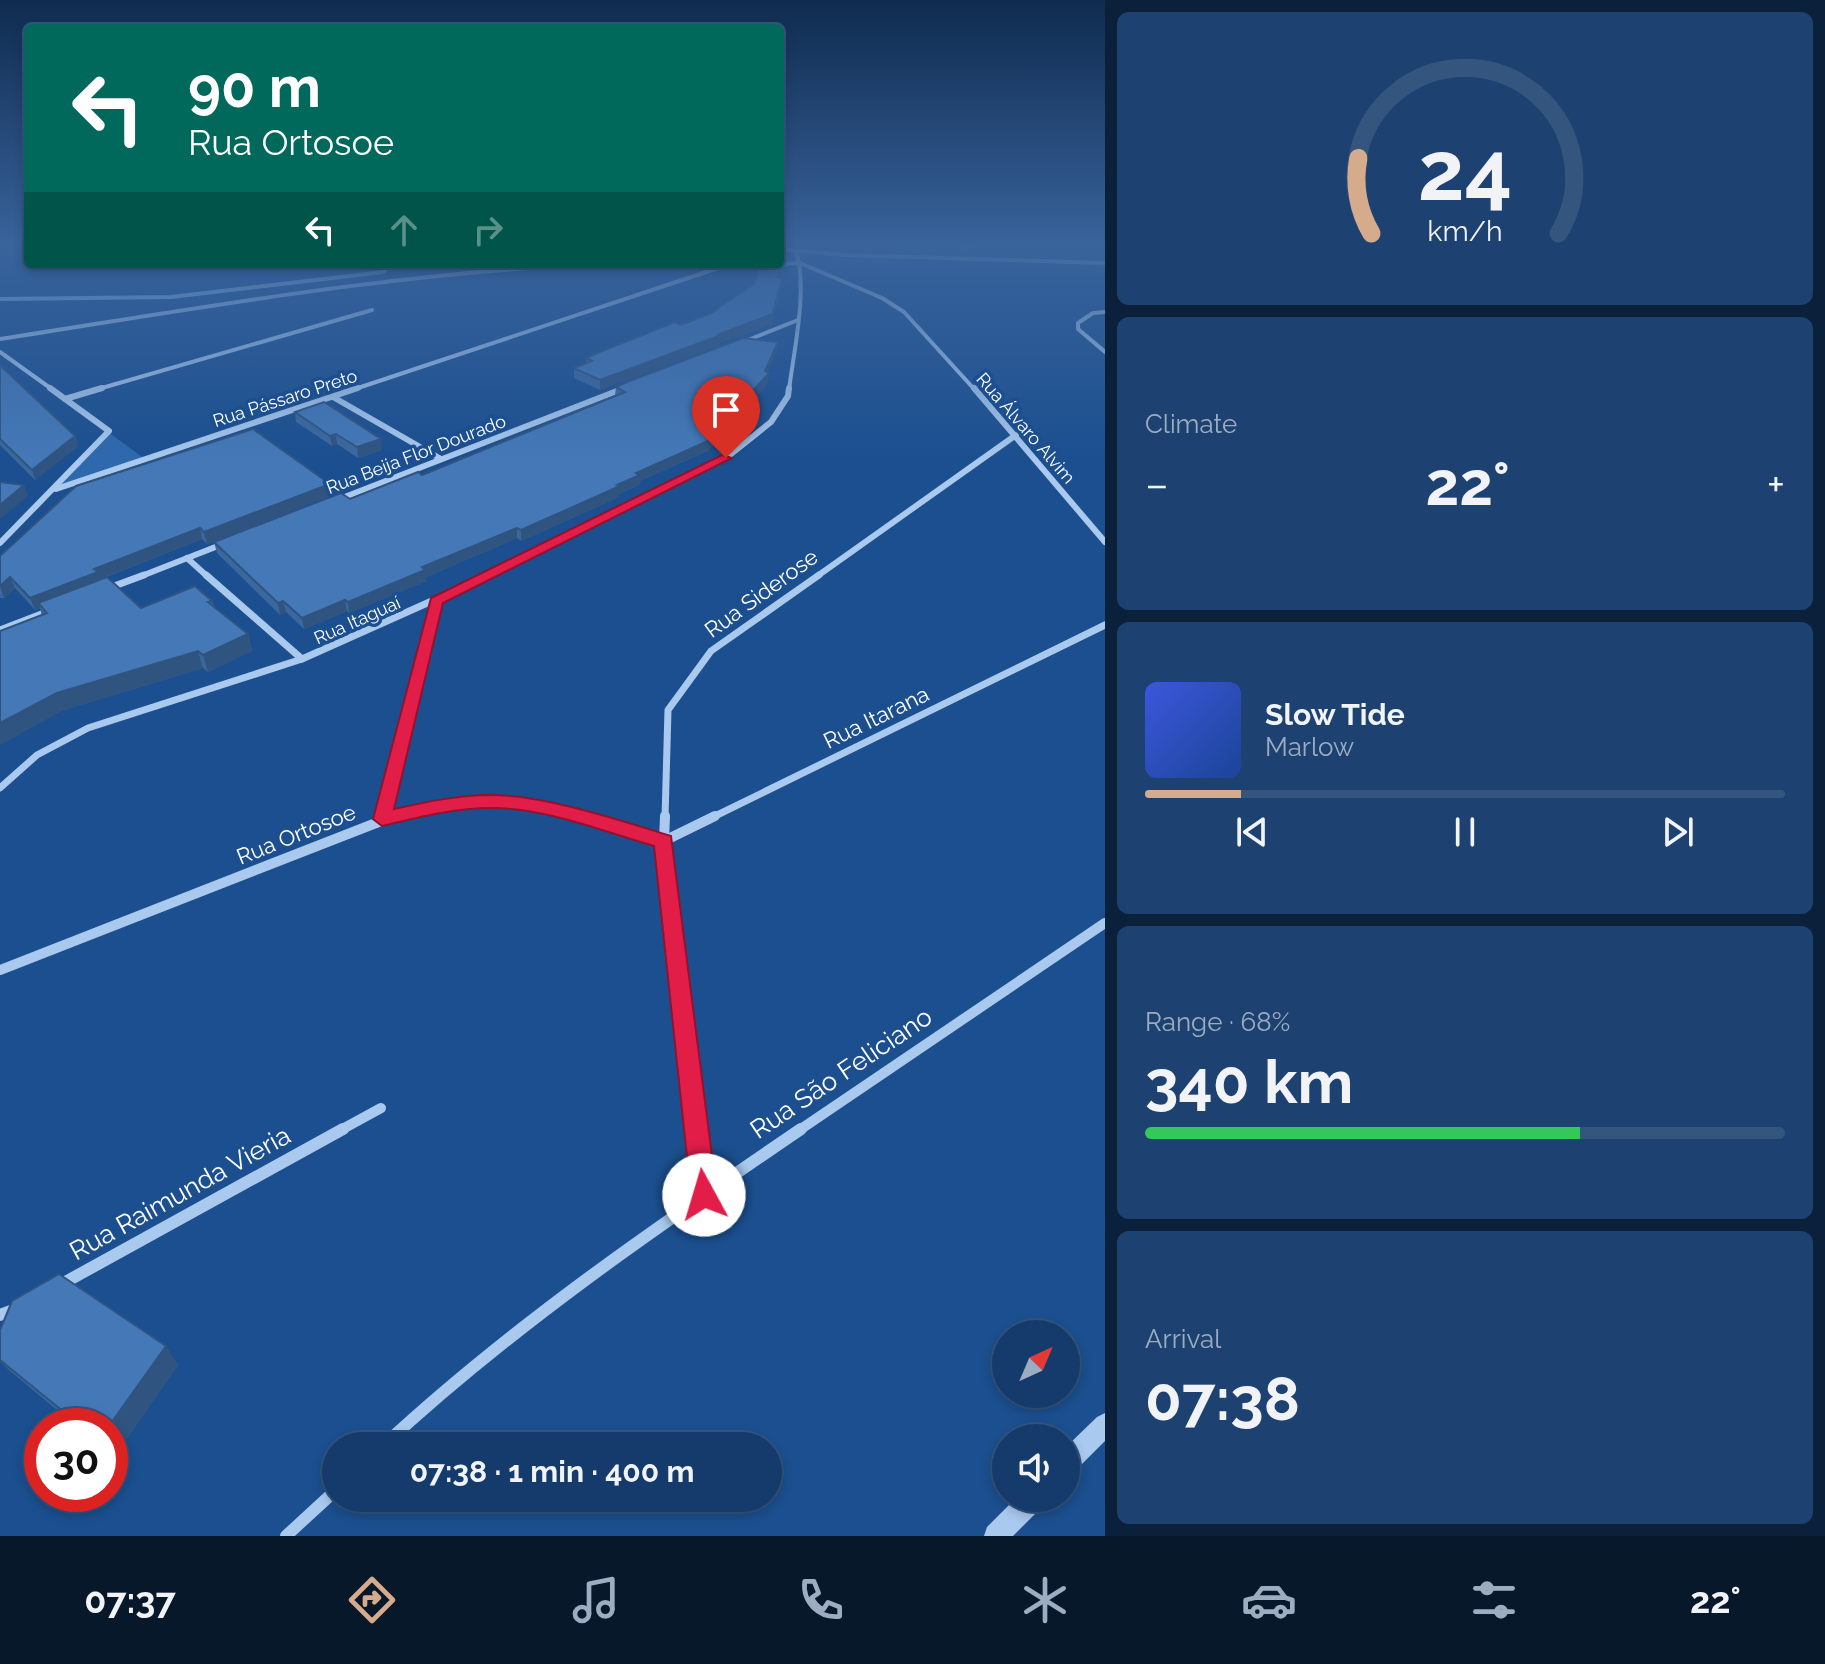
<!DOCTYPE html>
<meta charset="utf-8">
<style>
:root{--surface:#143b6b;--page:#1d4271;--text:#f1f3f6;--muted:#9dadc1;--line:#33557e;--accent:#d6ab8b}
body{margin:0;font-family:Raleway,sans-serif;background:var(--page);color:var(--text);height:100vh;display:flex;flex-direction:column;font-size:30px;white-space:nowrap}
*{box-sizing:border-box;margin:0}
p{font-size:26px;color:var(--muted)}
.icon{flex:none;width:44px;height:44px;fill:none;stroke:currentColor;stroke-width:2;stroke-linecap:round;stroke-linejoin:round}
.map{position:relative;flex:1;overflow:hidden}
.details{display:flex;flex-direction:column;gap:12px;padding:12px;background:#0b203b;width:720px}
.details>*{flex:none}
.hud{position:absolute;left:24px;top:24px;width:760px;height:244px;border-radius:8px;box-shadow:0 4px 12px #0003,0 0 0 2px var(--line);background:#00695c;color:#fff;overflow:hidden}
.needle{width:52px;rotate:44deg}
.tools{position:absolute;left:992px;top:1320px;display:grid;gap:16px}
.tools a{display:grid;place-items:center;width:88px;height:88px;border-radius:50%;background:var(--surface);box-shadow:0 4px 12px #0003,0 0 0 2px var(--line);font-size:40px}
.speed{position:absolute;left:24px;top:1408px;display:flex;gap:16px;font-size:40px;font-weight:700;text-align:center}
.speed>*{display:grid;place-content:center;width:104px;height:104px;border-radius:50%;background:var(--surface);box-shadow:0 4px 12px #0003,0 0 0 2px var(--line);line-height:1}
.speed .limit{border:12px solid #d22;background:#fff;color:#111}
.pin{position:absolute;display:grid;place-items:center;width:68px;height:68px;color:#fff;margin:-82px -34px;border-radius:50% 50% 50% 0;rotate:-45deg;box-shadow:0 0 8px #0007}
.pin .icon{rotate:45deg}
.me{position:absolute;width:88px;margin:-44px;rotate:354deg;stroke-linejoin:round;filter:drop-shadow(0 0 6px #0008)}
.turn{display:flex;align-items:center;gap:28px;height:168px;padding:0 32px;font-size:36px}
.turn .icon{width:104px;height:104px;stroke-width:2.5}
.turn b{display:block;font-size:56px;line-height:68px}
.lanes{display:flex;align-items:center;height:76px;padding:0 32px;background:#0003;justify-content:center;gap:40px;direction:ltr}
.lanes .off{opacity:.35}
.big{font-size:60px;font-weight:700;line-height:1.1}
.details .card{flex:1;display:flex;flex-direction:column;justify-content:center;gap:12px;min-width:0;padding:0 28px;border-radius:12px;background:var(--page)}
.details .dial{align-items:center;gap:0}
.dial svg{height:208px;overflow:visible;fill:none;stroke:var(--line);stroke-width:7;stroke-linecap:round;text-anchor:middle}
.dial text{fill:var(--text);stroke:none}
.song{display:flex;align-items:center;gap:24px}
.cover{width:96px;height:96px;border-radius:12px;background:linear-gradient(135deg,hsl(230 70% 55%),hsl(220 70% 35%))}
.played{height:8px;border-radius:4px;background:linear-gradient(90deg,var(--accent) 15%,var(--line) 15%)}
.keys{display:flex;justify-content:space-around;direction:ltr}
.heat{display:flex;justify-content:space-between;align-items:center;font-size:44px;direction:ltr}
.charge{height:12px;border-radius:6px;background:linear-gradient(90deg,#34c759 68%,var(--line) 0)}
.trip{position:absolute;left:322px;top:1432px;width:460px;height:80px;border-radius:40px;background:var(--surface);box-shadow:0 4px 12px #0003,0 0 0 2px var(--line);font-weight:700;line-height:80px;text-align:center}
.dock{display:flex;height:128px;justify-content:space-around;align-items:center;background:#08182b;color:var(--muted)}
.dock .icon{width:56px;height:56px}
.dock .on{color:var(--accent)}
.dock b{font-size:36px;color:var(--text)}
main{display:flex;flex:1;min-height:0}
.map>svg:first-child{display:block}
.green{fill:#2e69ad}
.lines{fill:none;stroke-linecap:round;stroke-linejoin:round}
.stream{stroke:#9cc4f0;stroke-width:4}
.minor-far4{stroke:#a9c9ee;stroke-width:4}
.minor-far3{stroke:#a9c9ee;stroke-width:6}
.minor-far2{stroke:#a9c9ee;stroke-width:7}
.minor-far1{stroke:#a9c9ee;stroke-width:10}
.minor{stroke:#a9c9ee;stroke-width:12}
.tertiary{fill:#a9c9ee;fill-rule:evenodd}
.wall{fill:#3a679d}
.shaded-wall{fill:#305480}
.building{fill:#4478b7;stroke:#305480;stroke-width:2}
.route{fill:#e11d48;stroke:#92132f;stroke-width:2}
.labels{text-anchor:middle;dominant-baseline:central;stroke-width:7;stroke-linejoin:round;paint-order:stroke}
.far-street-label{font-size:18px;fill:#fff;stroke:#1b4f8f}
.street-label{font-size:22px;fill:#fff;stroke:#1b4f8f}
.near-street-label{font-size:26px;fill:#fff;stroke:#1b4f8f}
</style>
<main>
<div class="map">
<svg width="1105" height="1536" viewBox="0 0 1105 1536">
<rect width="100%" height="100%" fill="#1b4f8f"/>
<polygon class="green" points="108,432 145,459 58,487"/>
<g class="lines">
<g class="stream">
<polyline points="962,247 971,246"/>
<polyline points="0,299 171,297 383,272 392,264"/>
</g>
<g class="minor-far4">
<polyline points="780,249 846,255 1105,263"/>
<polyline points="616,264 713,267"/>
<polyline points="1105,312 1093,313 1078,323 1078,329 1105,352"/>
<path d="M0,339c200,-31 398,-67 601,-75"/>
<polyline points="743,342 798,320"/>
<polyline points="0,352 53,390"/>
<polyline points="95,390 372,310"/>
<polyline points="352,390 718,268 800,263 882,298 904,312 975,390"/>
<polyline points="619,390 622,389"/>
<path d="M789,390c5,-41 19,-100 7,-140"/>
</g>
<g class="minor-far3">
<polyline points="974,388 1105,542"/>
<polyline points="333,397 441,459"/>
<polyline points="65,399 102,388"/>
<polyline points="56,489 358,388"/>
<polyline points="337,500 622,389"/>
<polyline points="0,543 109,431 50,388"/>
<polyline points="187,558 208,577"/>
<polyline points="139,577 223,544"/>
<polyline points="486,577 726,458 771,422 788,396 789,388"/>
<polyline points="816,577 1016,435"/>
</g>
<g class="minor-far2">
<polyline points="206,575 302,659"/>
<polyline points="109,588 144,575"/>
<polyline points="0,630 52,610"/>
<polyline points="0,788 37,755 88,728 302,659 490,575"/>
<polyline points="382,818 436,601"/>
<path d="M386,818c70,-17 133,-20 202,0"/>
<polyline points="665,818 668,710 711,651 819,575"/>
<polyline points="711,818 1105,625"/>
</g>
<g class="minor-far1">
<polyline points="582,816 664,841 715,816"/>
<polyline points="665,816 664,841 697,1131"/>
<polyline points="382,819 383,816"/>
<polyline points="0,970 394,816"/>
<polyline points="339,1131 381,1108"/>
<polyline points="798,1131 1105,923"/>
</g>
<g class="minor">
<polyline points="697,1129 704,1195"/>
<polyline points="60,1285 343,1129"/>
<polyline points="0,1315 16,1309"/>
<path d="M383,1446c128,-119 274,-219 418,-317"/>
<polyline points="286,1536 336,1490"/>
</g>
<g class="tertiary">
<polygon points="1105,1413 1105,1441 1074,1472 1066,1476 1066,1447 1097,1417"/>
<polygon points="1016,1498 1045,1498 1042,1507 1013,1536 984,1536 987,1527"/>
</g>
</g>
<g class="wall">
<polygon points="779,278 781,287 772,324 720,343 720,345 600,390 574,378 574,368 586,363 586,358 711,313"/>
<polygon points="777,351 767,372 768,383 729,427 728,432 707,451 640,481 639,485 619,494 619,497 521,541 517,538 426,577 426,581 349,613 347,611 304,629 286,612 280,615 217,553 214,542 350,499 422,475 615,395 616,387"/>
<polygon points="0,365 75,436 78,446 35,480 0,445"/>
<polygon points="295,412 382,450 358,458 337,444 332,446 296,422"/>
<polygon points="330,484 331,495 207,544 202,539 101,579 141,608 212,601 214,607 248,634 252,651 208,672 203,668 64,710 40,608 35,610 15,588 4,598 0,598 0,556"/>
<polygon points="0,1330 178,1365 114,1457 110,1454 110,1426 76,1426 9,1370 0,1361"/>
</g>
<g class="shaded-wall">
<polygon points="782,278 772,324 720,343 720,345 600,390 600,380"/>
<polygon points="778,342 777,351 764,378 769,373 768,383 729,427 728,432 707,451 640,481 639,485 619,494 619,497 521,541 521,530 617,485 636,473 726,421"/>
<polygon points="336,434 337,444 332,446 330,436"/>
<polygon points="75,436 78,446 35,480 32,470"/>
<polygon points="381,439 382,450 358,458 357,447"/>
<polygon points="330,484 331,495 207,544 204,532"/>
<polygon points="24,485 28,496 0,519 0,505"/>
<polygon points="200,528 202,539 38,603 40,608 35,610 30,598 94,569"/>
<polygon points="517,528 517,538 426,577 426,581 349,613 348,602 422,567"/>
<polygon points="10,577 15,588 4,598 0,586"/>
<polygon points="345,600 347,611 304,629 302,618"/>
<polygon points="283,601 286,612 280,615 278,603"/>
<polygon points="248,634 252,651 208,672 203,655"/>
<polygon points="198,651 203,668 64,710 0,745 0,723 57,693"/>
<polygon points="166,1346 178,1365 114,1457 110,1453 110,1426"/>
</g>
<g class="building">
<polygon points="759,265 781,267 777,277 782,278 773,314 717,335 721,335 600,380 574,368 592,361 586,358 602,351 675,322 681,325 711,313 755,283"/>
<polygon points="743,338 778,342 765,371 769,373 726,421 729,422 708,441 636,473 640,475 617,485 620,486 521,530 517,528 422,567 425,570 348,602 345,600 302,618 283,601 278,603 214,542 341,493 350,499 418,472 422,475 625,392 616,387 627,382"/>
<polygon points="0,365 75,436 32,470 0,439"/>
<polygon points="324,402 381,439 357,447 336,434 330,436 295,412"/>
<polygon points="253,429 330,484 204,532 200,528 94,569 98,572 30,598 10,577 0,586 0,556 76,486"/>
<polygon points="0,482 24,485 0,505"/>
<polygon points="107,577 141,608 195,586 212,601 208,602 248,634 203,655 198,651 57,693 0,723 0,631 47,613 38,603"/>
<polygon points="59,1274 166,1346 109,1426 81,1426 0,1360 0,1330 12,1301"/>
</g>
<linearGradient id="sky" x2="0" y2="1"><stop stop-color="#0f2b4f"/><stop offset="0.53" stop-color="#39639b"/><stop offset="1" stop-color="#39639b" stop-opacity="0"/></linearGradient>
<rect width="1105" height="461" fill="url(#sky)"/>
<path class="route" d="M722,455l10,3 -289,145 -49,206c32,-7 64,-14 97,-14 53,0 128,25 180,41l46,359 -4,9 -9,4 -10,-4 -3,-9 -37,-349c-52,-15 -108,-38 -162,-38 -38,0 -73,9 -110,18l-9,-7 58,-221z"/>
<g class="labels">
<g class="far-street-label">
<text transform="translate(285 398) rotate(-18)">Rua Pássaro Preto</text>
<text transform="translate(1026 428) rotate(49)">Rua Álvaro Alvim</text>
<text transform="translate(416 454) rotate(-21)">Rua Beija Flor Dourado</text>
<text transform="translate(357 620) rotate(-24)">Rua Itaguaí</text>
</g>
<g class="street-label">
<text transform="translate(761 593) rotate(-36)">Rua Siderose</text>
<text transform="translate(876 717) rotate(-26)">Rua Itarana</text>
<text transform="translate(296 834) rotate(-22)">Rua Ortosoe</text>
</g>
<g class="near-street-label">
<text transform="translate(841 1073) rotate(-34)">Rua São Feliciano</text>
<text transform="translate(180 1193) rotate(-29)">Rua Raimunda Vieria</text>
</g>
</g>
</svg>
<div class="tools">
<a><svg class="needle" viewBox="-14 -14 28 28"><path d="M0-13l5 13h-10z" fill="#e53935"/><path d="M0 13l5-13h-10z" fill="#9dadc1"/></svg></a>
<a><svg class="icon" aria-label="sound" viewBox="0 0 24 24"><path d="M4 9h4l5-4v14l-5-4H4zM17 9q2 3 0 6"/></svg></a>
</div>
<div class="speed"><div class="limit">30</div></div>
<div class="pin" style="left:726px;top:458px;background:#d93025"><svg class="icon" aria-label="arrive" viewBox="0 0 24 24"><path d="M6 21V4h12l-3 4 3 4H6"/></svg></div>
<svg class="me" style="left:704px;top:1195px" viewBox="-20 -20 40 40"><circle r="19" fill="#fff"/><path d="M0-13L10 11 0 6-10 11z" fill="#e11d48"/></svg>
<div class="trip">07:38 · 1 min · 400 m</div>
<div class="hud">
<div class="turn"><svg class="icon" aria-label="left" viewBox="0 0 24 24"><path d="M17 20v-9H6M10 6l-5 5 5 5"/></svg><div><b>90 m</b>Rua Ortosoe</div></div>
<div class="lanes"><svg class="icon" aria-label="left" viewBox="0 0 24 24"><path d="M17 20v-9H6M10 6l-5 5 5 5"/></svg><svg class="icon off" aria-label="ahead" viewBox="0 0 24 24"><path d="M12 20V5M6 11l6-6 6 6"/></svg><svg class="icon off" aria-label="right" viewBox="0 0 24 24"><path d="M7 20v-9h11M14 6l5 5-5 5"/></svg></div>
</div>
</div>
<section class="details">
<div class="card dial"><svg viewBox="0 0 100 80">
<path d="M14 69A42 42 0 1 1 86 69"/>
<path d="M14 69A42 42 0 0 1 9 40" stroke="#d6ab8b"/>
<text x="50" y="56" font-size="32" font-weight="700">24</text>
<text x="50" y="72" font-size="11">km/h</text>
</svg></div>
<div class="card"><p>Climate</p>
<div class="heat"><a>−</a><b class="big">22°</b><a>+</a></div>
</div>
<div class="card">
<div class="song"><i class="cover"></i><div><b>Slow Tide</b><p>Marlow</p></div></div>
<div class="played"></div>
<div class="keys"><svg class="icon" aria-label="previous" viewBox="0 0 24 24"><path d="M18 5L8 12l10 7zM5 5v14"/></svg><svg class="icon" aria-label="pause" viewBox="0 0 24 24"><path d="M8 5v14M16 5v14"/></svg><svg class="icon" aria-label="next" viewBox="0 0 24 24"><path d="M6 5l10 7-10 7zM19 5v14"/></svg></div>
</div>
<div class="card"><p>Range · 68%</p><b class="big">340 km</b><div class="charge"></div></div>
<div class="card"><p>Arrival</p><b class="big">07:38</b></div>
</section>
</main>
<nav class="dock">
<b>07:37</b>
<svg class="icon on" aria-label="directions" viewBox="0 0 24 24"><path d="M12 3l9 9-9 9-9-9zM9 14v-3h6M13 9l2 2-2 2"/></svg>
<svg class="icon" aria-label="music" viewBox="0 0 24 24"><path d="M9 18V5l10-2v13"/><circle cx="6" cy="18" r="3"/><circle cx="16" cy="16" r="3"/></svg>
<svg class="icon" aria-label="phone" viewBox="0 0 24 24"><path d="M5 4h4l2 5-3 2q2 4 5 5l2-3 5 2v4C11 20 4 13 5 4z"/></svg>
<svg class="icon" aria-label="climate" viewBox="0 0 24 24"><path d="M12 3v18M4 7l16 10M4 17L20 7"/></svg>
<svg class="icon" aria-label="car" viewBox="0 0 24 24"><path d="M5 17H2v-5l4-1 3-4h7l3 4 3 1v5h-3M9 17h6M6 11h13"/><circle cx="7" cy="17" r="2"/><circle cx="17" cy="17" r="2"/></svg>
<svg class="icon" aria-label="filters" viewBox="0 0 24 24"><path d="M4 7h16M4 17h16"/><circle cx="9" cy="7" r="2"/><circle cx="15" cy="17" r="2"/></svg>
<b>22°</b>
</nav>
